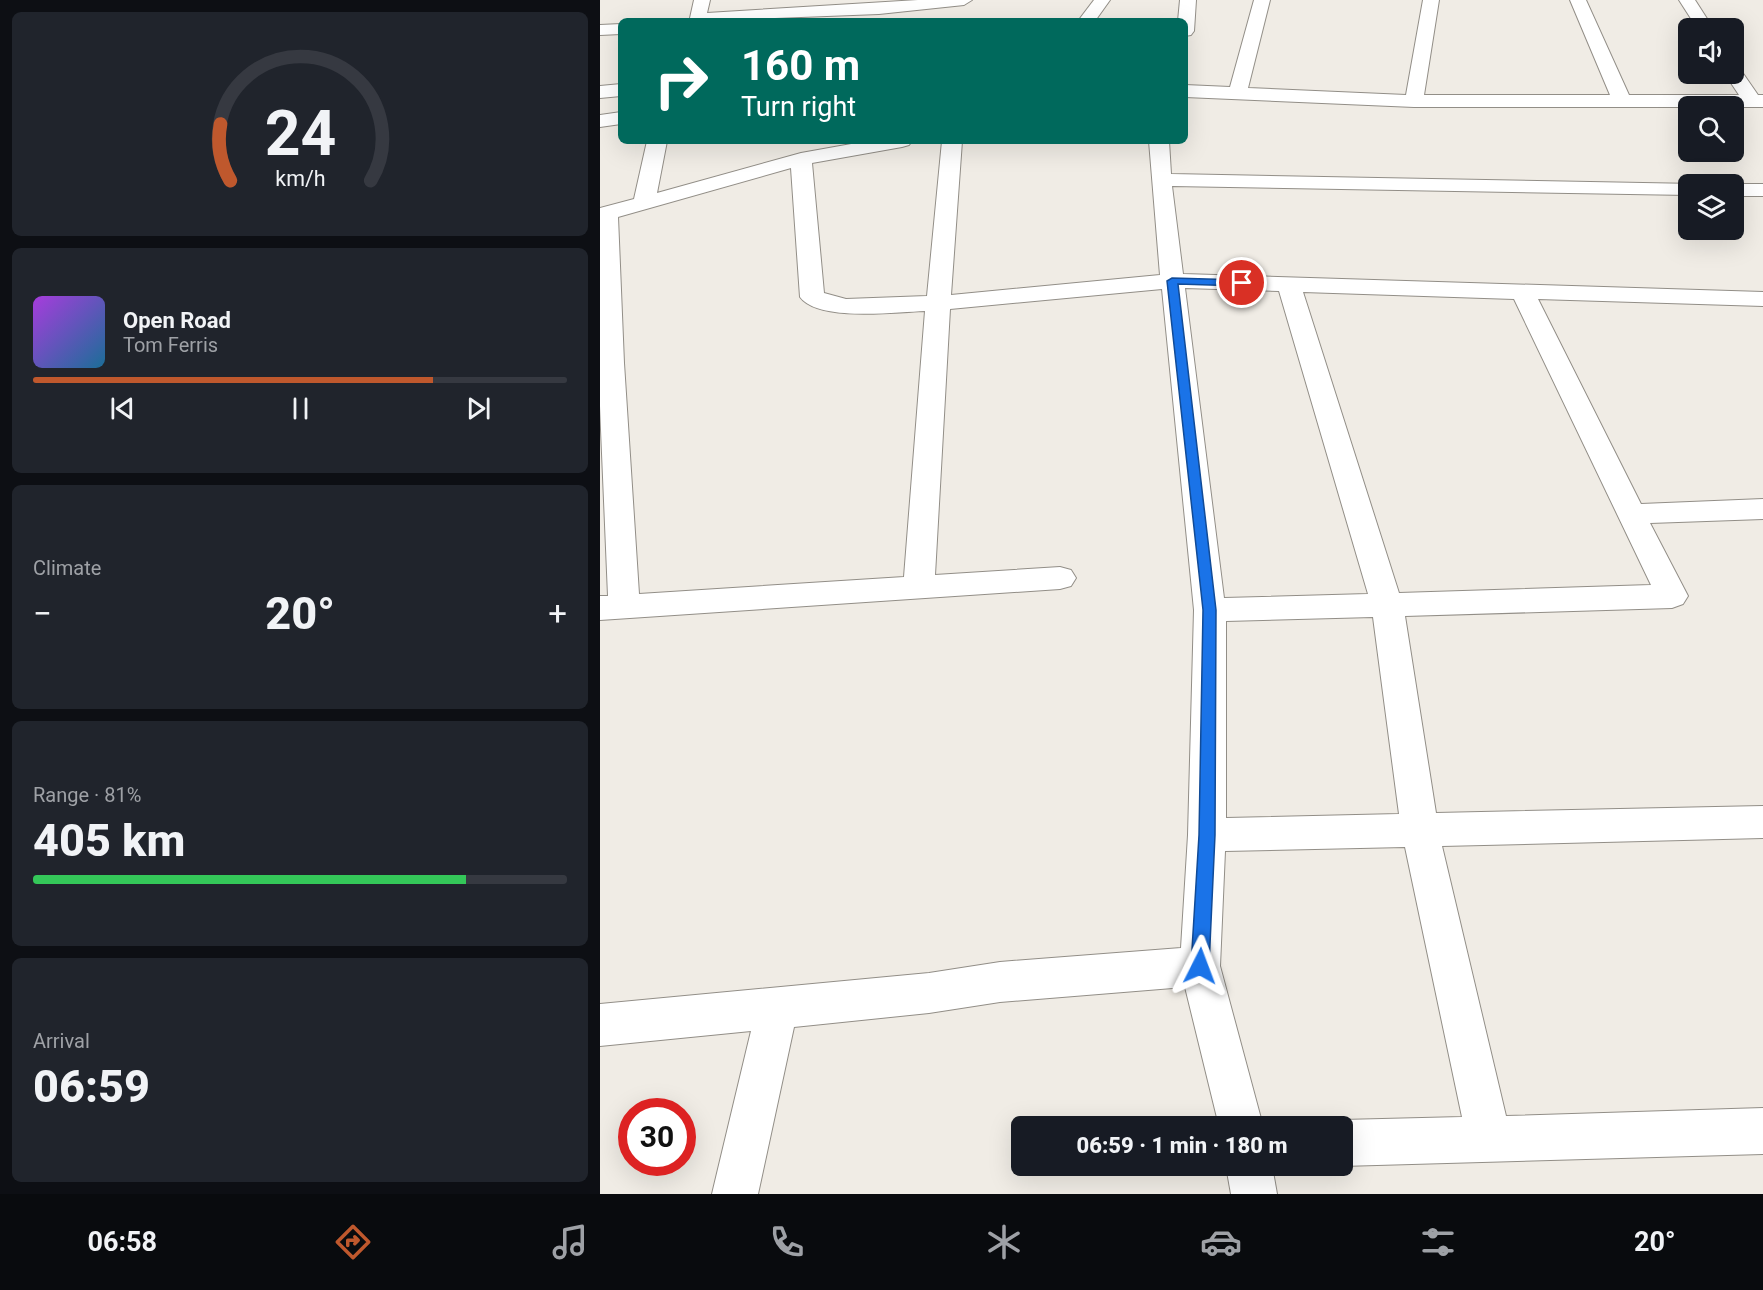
<!DOCTYPE html>
<meta charset="utf-8">
<style>
:root{--surface:#171b24;--page:#20242c;--text:#f1f3f6;--muted:#9ea1a6;--line:#363941;--accent:#bf582d}
body{margin:0;font-family:Roboto,sans-serif;background:var(--page);color:var(--text);height:100vh;display:flex;flex-direction:column;font-size:22px;white-space:nowrap}
*{box-sizing:border-box;margin:0}
p{font-size:20px;color:var(--muted)}
.icon{flex:none;width:33px;height:33px;fill:none;stroke:currentColor;stroke-width:2;stroke-linecap:round;stroke-linejoin:round}
.map{position:relative;flex:1;overflow:hidden}
.side{display:flex;flex-direction:column;gap:12px;padding:12px;background:#0d0f14;width:600px}
.side>*{flex:none}
.top-card{position:absolute;left:18px;top:18px;width:570px;height:126px;border-radius:9px;box-shadow:0 6px 24px #0002;background:#00695c;color:#fff;overflow:hidden}
.tools{position:absolute;left:1078px;top:18px;display:grid;gap:12px}
.tools a{display:grid;place-items:center;width:66px;height:66px;border-radius:9px;background:var(--surface);box-shadow:0 6px 24px #0002;font-size:30px}
.speed{position:absolute;left:18px;top:1098px;display:flex;gap:12px;font-size:30px;font-weight:700;text-align:center}
.speed>*{display:grid;place-content:center;width:78px;height:78px;border-radius:50%;background:var(--surface);box-shadow:0 6px 24px #0002;line-height:1}
.speed .limit{border:9px solid #d22;background:#fff;color:#111}
.pin{position:absolute;display:grid;place-items:center;width:51px;height:51px;color:#fff;margin:-26px;border:3px solid #fff;border-radius:50%;box-shadow:0 2px 6px #0007}
.me{position:absolute;width:66px;margin:-33px;rotate:3deg;stroke-linejoin:round;filter:drop-shadow(0 0 4px #0008)}
.turn{display:flex;align-items:center;gap:21px;height:126px;padding:0 24px;font-size:27px}
.turn .icon{width:78px;height:78px;stroke-width:2.5}
.turn b{display:block;font-size:42px;line-height:51px}
.big{font-size:45px;font-weight:800;line-height:1.1}
.side .widget{flex:1;display:flex;flex-direction:column;justify-content:center;gap:9px;min-width:0;padding:0 21px;border-radius:9px;background:var(--page)}
.side .dial{align-items:center;gap:0}
.dial svg{height:156px;overflow:visible;fill:none;stroke:var(--line);stroke-width:7;stroke-linecap:round;text-anchor:middle}
.dial text{fill:var(--text);stroke:none}
.song{display:flex;align-items:center;gap:18px}
.cover{width:72px;height:72px;border-radius:9px;background:linear-gradient(135deg,hsl(280 70% 55%),hsl(200 70% 35%))}
.played{height:6px;border-radius:3px;background:linear-gradient(90deg,var(--accent) 75%,var(--line) 75%)}
.keys{display:flex;justify-content:space-around;direction:ltr}
.heat{display:flex;justify-content:space-between;align-items:center;font-size:33px;direction:ltr}
.charge{height:9px;border-radius:4px;background:linear-gradient(90deg,#34c759 81%,var(--line) 0)}
.trip{position:absolute;left:411px;top:1116px;width:342px;height:60px;border-radius:9px;background:var(--surface);box-shadow:0 6px 24px #0002;font-weight:800;line-height:60px;text-align:center}
.tabs{display:flex;height:96px;justify-content:space-around;align-items:center;background:#090b0e;color:var(--muted)}
.tabs .icon{width:42px;height:42px}
.tabs .on{color:var(--accent)}
.tabs b{font-size:27px;color:var(--text)}
main{display:flex;flex:1;min-height:0}
.map>svg:first-child{display:block}
.lines{fill:none;stroke-linecap:round;stroke-linejoin:round}
.street-casing{stroke:#928e87;stroke-width:2}
.street{fill:#fff;fill-rule:evenodd}
.route{fill:#1a73e8;stroke:#114b97;stroke-width:1.5}
</style>
<main>
<section class="side">
<div class="widget dial"><svg viewBox="0 0 100 80">
<path d="M14 69A42 42 0 1 1 86 69"/>
<path d="M14 69A42 42 0 0 1 9 40" stroke="#bf582d"/>
<text x="50" y="56" font-size="32" font-weight="700">24</text>
<text x="50" y="72" font-size="11">km/h</text>
</svg></div>
<div class="widget">
<div class="song"><i class="cover"></i><div><b>Open Road</b><p>Tom Ferris</p></div></div>
<div class="played"></div>
<div class="keys"><svg class="icon" aria-label="previous" viewBox="0 0 24 24"><path d="M18 5L8 12l10 7zM5 5v14"/></svg><svg class="icon" aria-label="pause" viewBox="0 0 24 24"><path d="M8 5v14M16 5v14"/></svg><svg class="icon" aria-label="next" viewBox="0 0 24 24"><path d="M6 5l10 7-10 7zM19 5v14"/></svg></div>
</div>
<div class="widget"><p>Climate</p>
<div class="heat"><a>−</a><b class="big">20°</b><a>+</a></div>
</div>
<div class="widget"><p>Range · 81%</p><b class="big">405 km</b><div class="charge"></div></div>
<div class="widget"><p>Arrival</p><b class="big">06:59</b></div>
</section>
<div class="map">
<svg width="1163" height="1194" viewBox="0 0 1163 1194">
<rect width="100%" height="100%" fill="#f0ece5"/>
<g class="lines">
<g class="street-casing">
<g id="street">
<polygon points="94,0 110,0 107,13 318,0 372,0 364,5 279,14 92,21 90,18"/>
<polygon points="494,0 510,0 495,21 478,21"/>
<polygon points="580,0 596,0 594,31 591,35 585,36 585,21 578,21"/>
<polygon points="654,0 670,0 648,88 806,95 823,0 839,0 824,95 1010,95 970,0 986,0 1029,95 1139,95 1125,74 1134,74 1134,68 1140,69 1158,95 1163,95 1163,107 814,107 585,97 585,85 630,87"/>
<polygon points="1079,0 1095,0 1113,28 1097,28"/>
<polygon points="21,24 21,34 0,35 0,25"/>
<polygon points="21,84 21,96 0,98 0,86"/>
<polygon points="21,112 21,124 0,127 0,115"/>
<path d="M47,141h20l-10,52 144,-40 67,-12h44l-3,4 -7,2 -90,16 12,130 22,6 81,-3 15,-155h20l-11,154 209,-20 -11,-134h20l2,33 525,10h-7v11l-517,-9 11,88 580,18v14l-225,-7 103,205 122,-5v20l-113,4 38,73 -5,8 -11,4 -267,8 31,197 327,-7v32l-321,8 64,270 257,-8v46l-421,12h-1l1,-40h-15l15,-6 120,-3 -57,-270 -180,4 -5,115 43,160h-44l-34,-139 -185,15 -71,11 -135,14 -36,167h-46l39,-163 -151,15v-42l329,-31 71,-11 181,-14 7,-113 6,-225 -32,-321 -212,20 -15,266 125,-8 11,3 5,8 -5,8 -11,3 -460,31v-24h8l-8,-190v-198l34,-9zM191,168l9,129c18,25 97,15 125,14l-21,266 -265,17 -15,-231 -6,-146zM585,288l94,3 89,303 -144,4zM703,292l211,7 137,286 -252,8zM773,617l26,197 -173,4v-197z"/>
<polygon points="1131,184 1163,184 1163,196 1134,196 1134,184"/>
<polygon points="626,1166 672,1166 677,1194 631,1194"/>
</g>
</g>
<use href="#street" class="street"/>
</g>
<polygon class="route" points="572,278 642,280 647,283 642,286 578,284 616,610 615,835 609,966 606,972 600,974 594,972 591,966 599,835 603,610 567,281"/>
</svg>
<div class="tools">
<a><svg class="icon" aria-label="sound" viewBox="0 0 24 24"><path d="M4 9h4l5-4v14l-5-4H4zM17 9q2 3 0 6"/></svg></a>
<a><svg class="icon" aria-label="search" viewBox="0 0 24 24"><circle cx="10" cy="10" r="6"/><path d="M15 15l6 6"/></svg></a>
<a><svg class="icon" aria-label="layers" viewBox="0 0 24 24"><path d="M12 4l9 5-9 5-9-5zM3 14l9 5 9-5"/></svg></a>
</div>
<div class="speed"><div class="limit">30</div></div>
<div class="pin" style="left:642px;top:283px;background:#d93025"><svg class="icon" aria-label="arrive" viewBox="0 0 24 24"><path d="M6 21V4h12l-3 4 3 4H6"/></svg></div>
<svg class="me" style="left:600px;top:966px" viewBox="-20 -20 40 40"><path d="M0-17L14 15 0 8-14 15z" fill="#1a73e8" stroke="#fff" stroke-width="4"/></svg>
<div class="trip">06:59 · 1 min · 180 m</div>
<div class="top-card">
<div class="turn"><svg class="icon" aria-label="right" viewBox="0 0 24 24"><path d="M7 20v-9h11M14 6l5 5-5 5"/></svg><div><b>160 m</b>Turn right</div></div>
</div>
</div>
</main>
<nav class="tabs">
<b>06:58</b>
<svg class="icon on" aria-label="directions" viewBox="0 0 24 24"><path d="M12 3l9 9-9 9-9-9zM9 14v-3h6M13 9l2 2-2 2"/></svg>
<svg class="icon" aria-label="music" viewBox="0 0 24 24"><path d="M9 18V5l10-2v13"/><circle cx="6" cy="18" r="3"/><circle cx="16" cy="16" r="3"/></svg>
<svg class="icon" aria-label="phone" viewBox="0 0 24 24"><path d="M5 4h4l2 5-3 2q2 4 5 5l2-3 5 2v4C11 20 4 13 5 4z"/></svg>
<svg class="icon" aria-label="climate" viewBox="0 0 24 24"><path d="M12 3v18M4 7l16 10M4 17L20 7"/></svg>
<svg class="icon" aria-label="car" viewBox="0 0 24 24"><path d="M5 17H2v-5l4-1 3-4h7l3 4 3 1v5h-3M9 17h6M6 11h13"/><circle cx="7" cy="17" r="2"/><circle cx="17" cy="17" r="2"/></svg>
<svg class="icon" aria-label="filters" viewBox="0 0 24 24"><path d="M4 7h16M4 17h16"/><circle cx="9" cy="7" r="2"/><circle cx="15" cy="17" r="2"/></svg>
<b>20°</b>
</nav>
